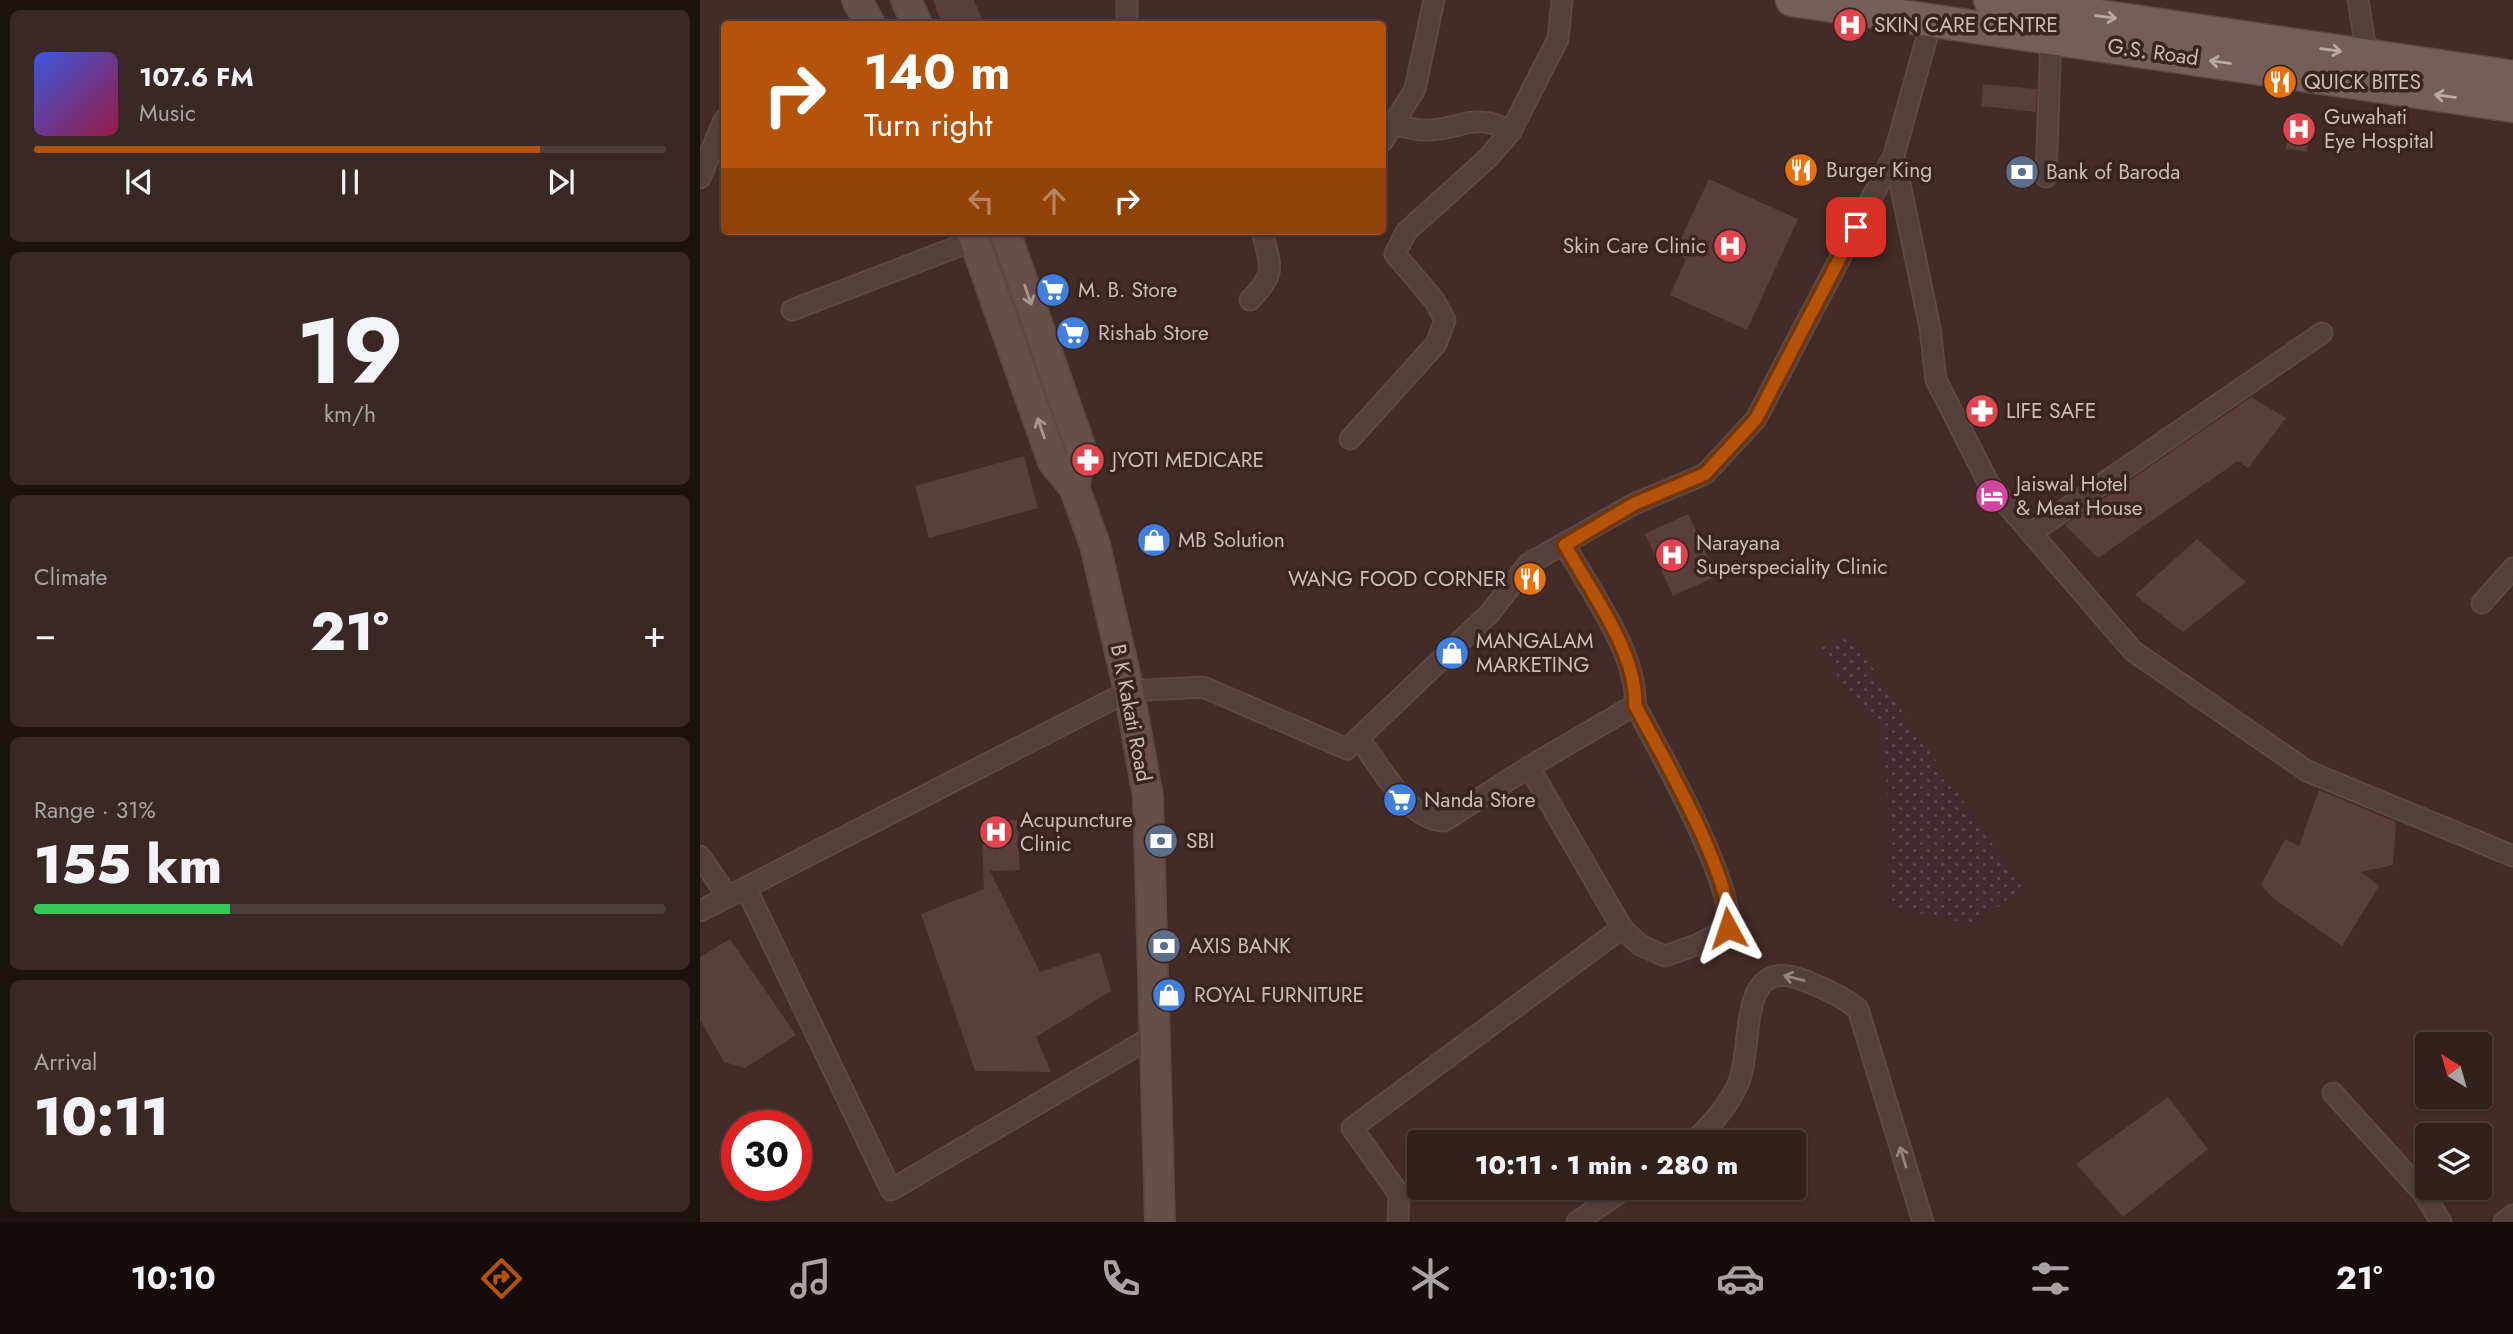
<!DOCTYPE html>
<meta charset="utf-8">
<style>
:root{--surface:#32201d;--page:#3a2826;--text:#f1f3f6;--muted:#a8a3a4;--line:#4d3e3b;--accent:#b45309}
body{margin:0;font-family:Jost,sans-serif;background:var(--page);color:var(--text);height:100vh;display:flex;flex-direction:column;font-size:26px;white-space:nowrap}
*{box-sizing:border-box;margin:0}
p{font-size:23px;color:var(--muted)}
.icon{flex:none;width:38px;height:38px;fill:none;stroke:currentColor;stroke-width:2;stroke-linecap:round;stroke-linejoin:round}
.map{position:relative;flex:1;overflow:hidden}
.drawer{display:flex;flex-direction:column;gap:10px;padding:10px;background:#1c1210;width:700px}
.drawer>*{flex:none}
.banner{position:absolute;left:21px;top:21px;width:665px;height:214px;border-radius:7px;box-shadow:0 2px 5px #0004,0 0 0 2px var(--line);background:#b45309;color:#fff;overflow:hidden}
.needle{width:46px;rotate:323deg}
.buttons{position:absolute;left:1715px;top:1032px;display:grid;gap:14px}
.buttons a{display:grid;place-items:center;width:77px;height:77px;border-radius:7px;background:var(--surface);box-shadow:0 2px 5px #0004,0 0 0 2px var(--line);font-size:35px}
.speed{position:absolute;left:21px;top:1110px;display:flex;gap:14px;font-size:35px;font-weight:700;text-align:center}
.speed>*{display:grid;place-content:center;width:91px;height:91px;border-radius:50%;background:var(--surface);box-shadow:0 2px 5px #0004,0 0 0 2px var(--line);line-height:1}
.speed .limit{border:10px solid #d22;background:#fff;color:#111}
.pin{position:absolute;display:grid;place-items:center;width:60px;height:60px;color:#fff;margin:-30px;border-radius:14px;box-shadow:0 4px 10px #0006}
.me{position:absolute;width:77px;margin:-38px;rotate:355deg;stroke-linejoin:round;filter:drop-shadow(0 0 5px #0008)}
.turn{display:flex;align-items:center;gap:24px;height:147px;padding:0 28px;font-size:32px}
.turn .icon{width:91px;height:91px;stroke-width:2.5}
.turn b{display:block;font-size:49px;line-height:60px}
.lanes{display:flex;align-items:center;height:66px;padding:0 28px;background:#0003;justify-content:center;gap:35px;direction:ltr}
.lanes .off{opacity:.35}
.big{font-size:52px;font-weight:800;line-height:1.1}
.drawer .tile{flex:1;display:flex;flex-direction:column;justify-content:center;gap:10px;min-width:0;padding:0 24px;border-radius:10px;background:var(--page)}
.drawer .dial{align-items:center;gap:0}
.dial b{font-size:91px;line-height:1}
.song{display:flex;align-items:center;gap:21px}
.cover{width:84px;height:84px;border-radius:10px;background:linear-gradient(135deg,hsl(230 70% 55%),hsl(340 70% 35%))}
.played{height:7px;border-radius:4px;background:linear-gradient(90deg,var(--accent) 80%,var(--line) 80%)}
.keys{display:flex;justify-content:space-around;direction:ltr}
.heat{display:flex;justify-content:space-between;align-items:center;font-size:38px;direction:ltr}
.charge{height:10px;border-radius:5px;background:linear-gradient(90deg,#34c759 31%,var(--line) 0)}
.trip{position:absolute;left:707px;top:1130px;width:399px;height:70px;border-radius:7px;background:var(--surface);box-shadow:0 2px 5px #0004,0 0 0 2px var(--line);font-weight:800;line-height:70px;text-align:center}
.menu{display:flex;height:112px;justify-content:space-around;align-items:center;background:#140d0c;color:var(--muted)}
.menu .icon{width:49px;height:49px}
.menu .on{color:var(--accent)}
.menu b{font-size:32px;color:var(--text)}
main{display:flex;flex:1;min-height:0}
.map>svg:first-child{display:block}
.grass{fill:url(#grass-dots)}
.building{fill:#593e39}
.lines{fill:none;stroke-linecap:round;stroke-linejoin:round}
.minor-casing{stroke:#5c4945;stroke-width:23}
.secondary-casing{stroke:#5c4945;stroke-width:32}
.primary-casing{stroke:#5c4945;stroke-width:35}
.minor{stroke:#533f3b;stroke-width:19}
.secondary{stroke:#664f49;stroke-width:28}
.primary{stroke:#735e59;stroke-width:32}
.oneway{stroke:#baa9a5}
.oneway2{stroke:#a89691}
.oneway3{stroke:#968480}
.route-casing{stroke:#753606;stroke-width:18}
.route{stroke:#b45309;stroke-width:12}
.labels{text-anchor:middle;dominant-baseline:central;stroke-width:7;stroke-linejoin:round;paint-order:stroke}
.poi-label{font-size:21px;fill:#ccbcb8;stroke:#382420;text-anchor:start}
.street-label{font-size:21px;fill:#ccbcb8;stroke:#382420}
</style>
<main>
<section class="drawer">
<div class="tile">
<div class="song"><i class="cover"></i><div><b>107.6 FM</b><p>Music</p></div></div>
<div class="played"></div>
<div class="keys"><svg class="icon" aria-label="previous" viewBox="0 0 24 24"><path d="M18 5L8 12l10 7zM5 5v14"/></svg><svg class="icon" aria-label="pause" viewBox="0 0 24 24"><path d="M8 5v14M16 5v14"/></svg><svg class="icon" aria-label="next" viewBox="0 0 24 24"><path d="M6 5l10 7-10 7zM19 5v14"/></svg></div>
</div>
<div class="tile dial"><b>19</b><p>km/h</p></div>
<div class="tile"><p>Climate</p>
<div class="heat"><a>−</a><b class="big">21°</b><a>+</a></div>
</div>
<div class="tile"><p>Range · 31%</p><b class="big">155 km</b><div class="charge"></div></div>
<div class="tile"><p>Arrival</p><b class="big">10:11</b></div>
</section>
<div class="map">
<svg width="1813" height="1222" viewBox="0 0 1813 1222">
<defs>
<pattern id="grass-dots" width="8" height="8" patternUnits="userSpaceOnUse" patternTransform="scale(1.75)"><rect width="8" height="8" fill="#442931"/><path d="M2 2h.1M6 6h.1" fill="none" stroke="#5e464d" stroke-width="1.8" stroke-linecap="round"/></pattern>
</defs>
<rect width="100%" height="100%" fill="#432b27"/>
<polygon class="grass" points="1149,633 1323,889 1273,924 1188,907 1189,818 1183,734 1150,694 1119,649"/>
<g class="building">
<polygon points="233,0 274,0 284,24 242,24"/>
<polygon points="1283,84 1337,89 1336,112 1281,106"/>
<polygon points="1591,112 1612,115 1607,152 1586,149"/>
<polygon points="1009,179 1098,219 1047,330 970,295 986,259 974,253"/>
<polygon points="1551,397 1586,418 1548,468 1538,461 1398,558 1365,525"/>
<polygon points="324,456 338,508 229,538 215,486"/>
<polygon points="988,514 1017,576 973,596 945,534"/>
<polygon points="1497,539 1546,582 1483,632 1435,595"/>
<polygon points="1619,790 1696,822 1693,865 1661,872 1679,886 1642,946 1573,898 1561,885 1585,839 1599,846"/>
<polygon points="317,820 320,870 290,871 340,972 400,952 411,991 336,1037 351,1072 275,1071 221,914 284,889 281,822"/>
<polygon points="30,939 96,1035 45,1068 24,1062 0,1020 0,957"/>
<polygon points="1468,1097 1508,1149 1423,1217 1376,1164"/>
</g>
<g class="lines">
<g class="minor-casing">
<g id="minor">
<polyline points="1658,0 1667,56"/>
<polyline points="427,24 427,0"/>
<path d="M694,125c10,1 22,6 32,5 36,0 47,-19 85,1"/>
<polyline points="682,142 715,89 734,0"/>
<polyline points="1194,155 1230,328 1236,380 1289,484 1433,651 1607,771 1813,856"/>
<polyline points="1346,177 1351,37"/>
<polyline points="0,178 24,120"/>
<path d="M550,300c27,-27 21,-33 12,-69"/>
<polyline points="92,310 275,240"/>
<polyline points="650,439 736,344 745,320 734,300 695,254 706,232 789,157 811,131 858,39 862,0"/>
<polyline points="1331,533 1622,333"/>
<polyline points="1782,603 1813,568"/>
<path d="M660,740c21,27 48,80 84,81l85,-54 93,161 -270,200 47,66 -1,28"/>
<path d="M829,767l106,-62c3,-51 -46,-116 -70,-160"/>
<polyline points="0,856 28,897"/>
<polyline points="46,888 191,1190 455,1035"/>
<polyline points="0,911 429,691 503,687 647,749 790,613 828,564 934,504 1005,474 1056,419 1194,155 1232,19"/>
<path d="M922,928l18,17 25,11 34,-12 29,-16c8,-43 -70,-179 -93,-223"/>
<polyline points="1633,1093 1724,1194 1741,1222"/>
<path d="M992,1143c18,-17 36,-36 46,-59 17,-39 -3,-132 68,-103 19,8 36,15 52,28l65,213"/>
<polyline points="877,1222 926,1188"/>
<polyline points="1804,1222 1813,1215"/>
</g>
</g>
<g class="secondary-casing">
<g id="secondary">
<polyline points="157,0 170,24"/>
<polyline points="206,0 217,24"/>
<polyline points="271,231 353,462 374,487 395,545 429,691 448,797 460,1222"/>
<polyline points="305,231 382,452 374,487"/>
</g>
</g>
<g class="primary-casing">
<g id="primary">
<polyline points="1092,0 1813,106"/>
<polyline points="1290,0 1813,77"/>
</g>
</g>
<use href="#minor" class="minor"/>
<use href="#secondary" class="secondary"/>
<use href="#primary" class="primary"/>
</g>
<defs><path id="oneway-shaft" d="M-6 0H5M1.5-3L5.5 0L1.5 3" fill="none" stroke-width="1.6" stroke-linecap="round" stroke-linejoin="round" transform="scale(1.75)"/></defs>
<g class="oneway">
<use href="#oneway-shaft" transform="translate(1406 17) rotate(8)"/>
<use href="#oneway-shaft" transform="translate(1631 50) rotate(8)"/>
<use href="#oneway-shaft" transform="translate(1520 62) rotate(-172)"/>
<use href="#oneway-shaft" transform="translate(1745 96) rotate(-172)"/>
</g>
<g class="oneway2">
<use href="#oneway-shaft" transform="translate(328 295) rotate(71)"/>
<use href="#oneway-shaft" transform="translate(341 428) rotate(-109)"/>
</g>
<g class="oneway3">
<use href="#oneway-shaft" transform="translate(1094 978) rotate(-166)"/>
<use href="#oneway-shaft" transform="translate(1203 1157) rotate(-107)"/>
</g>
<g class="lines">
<g class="route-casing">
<path id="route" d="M1028,928c8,-46 -69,-178 -93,-223 3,-51 -46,-116 -70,-160l69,-41 71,-30 51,-55 100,-192"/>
</g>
<use href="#route" class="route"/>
</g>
<defs>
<g id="hospital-disc" transform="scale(1.75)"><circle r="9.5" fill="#e0444e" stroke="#382420"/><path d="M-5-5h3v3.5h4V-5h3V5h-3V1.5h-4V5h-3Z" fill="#fff"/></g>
<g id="restaurant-disc" transform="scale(1.75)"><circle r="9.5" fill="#e8710a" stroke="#382420"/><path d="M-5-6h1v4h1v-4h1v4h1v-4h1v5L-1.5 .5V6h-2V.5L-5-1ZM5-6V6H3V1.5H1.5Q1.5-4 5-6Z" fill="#fff"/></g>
<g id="bank-disc" transform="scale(1.75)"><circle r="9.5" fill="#5c6f8a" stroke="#382420"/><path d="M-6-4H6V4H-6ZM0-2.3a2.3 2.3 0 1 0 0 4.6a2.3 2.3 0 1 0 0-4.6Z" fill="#fff"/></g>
<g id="supermarket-disc" transform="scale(1.75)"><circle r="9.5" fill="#3f7fe0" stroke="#382420"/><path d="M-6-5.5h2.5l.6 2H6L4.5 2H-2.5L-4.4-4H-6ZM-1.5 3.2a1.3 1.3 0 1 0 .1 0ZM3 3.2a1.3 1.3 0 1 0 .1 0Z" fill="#fff"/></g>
<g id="pharmacy-disc" transform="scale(1.75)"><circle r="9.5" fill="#e0444e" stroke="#382420"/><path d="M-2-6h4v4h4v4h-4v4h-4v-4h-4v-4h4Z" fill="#fff"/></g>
<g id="hotel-disc" transform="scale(1.75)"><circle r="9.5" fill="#d1479c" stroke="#382420"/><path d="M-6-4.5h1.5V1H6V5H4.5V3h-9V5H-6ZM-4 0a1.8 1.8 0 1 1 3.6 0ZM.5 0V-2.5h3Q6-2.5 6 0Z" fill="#fff"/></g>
<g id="shop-disc" transform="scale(1.75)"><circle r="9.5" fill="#3f7fe0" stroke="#382420"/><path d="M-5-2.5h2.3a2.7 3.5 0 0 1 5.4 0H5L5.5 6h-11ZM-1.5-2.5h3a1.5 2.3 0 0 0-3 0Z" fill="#fff"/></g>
</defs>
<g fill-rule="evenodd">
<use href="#hospital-disc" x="1150" y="25"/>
<use href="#restaurant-disc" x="1580" y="82"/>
<use href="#hospital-disc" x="1599" y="129"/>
<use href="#restaurant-disc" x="1101" y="170"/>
<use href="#bank-disc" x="1322" y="172"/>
<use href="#hospital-disc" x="1030" y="246"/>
<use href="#supermarket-disc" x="353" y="290"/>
<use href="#supermarket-disc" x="373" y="333"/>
<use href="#pharmacy-disc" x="1282" y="411"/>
<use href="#pharmacy-disc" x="388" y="460"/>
<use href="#hotel-disc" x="1292" y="496"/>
<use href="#shop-disc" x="454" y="540"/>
<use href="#hospital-disc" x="972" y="555"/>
<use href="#restaurant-disc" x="830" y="579"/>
<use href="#shop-disc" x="752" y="653"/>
<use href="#supermarket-disc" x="700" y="800"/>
<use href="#hospital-disc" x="296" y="832"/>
<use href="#bank-disc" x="461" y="841"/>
<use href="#bank-disc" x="464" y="946"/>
<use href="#shop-disc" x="469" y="995"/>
</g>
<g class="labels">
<g class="poi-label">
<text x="1174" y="25">SKIN CARE CENTRE</text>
<text x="1604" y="82">QUICK BITES</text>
<text x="1624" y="117">Guwahati<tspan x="1624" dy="24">Eye Hospital</tspan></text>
<text x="1126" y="170">Burger King</text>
<text x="1346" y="172">Bank of Baroda</text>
<text x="1006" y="246" text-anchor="end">Skin Care Clinic</text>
<text x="378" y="290">M. B. Store</text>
<text x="398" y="333">Rishab Store</text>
<text x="1306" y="411">LIFE SAFE</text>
<text x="412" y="460">JYOTI MEDICARE</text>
<text x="1316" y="484">Jaiswal Hotel<tspan x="1316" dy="24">&amp; Meat House</tspan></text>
<text x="478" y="540">MB Solution</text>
<text x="996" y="543">Narayana<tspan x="996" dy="24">Superspeciality Clinic</tspan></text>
<text x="806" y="579" text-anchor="end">WANG FOOD CORNER</text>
<text x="776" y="641">MANGALAM<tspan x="776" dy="24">MARKETING</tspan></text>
<text x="724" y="800">Nanda Store</text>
<text x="320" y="820">Acupuncture<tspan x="320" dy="24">Clinic</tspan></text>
<text x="486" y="841">SBI</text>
<text x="489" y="946">AXIS BANK</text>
<text x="494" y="995">ROYAL FURNITURE</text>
</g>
<g class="street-label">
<text transform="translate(1453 52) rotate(8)">G.S. Road</text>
<text transform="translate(431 713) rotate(79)">B K Kakati Road</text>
</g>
</g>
</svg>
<div class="buttons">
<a><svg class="needle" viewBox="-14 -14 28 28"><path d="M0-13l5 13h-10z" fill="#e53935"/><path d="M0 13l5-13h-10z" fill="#a8a3a4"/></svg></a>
<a><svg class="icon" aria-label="layers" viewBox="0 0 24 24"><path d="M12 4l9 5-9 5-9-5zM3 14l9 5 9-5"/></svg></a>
</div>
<div class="speed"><div class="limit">30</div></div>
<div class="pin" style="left:1156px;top:227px;background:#d93025"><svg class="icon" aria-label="arrive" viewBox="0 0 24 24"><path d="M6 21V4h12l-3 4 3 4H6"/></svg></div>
<svg class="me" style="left:1028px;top:928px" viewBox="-20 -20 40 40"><path d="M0-17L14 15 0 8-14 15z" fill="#b45309" stroke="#fff" stroke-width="4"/></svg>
<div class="trip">10:11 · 1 min · 280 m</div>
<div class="banner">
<div class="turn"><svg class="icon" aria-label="right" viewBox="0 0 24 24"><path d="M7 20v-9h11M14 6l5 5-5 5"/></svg><div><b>140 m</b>Turn right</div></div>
<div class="lanes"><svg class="icon off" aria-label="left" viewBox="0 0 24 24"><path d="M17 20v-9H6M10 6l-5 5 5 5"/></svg><svg class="icon off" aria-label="ahead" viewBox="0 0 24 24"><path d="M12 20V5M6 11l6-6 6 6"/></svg><svg class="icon" aria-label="right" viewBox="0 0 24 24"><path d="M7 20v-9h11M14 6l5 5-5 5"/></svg></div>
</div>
</div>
</main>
<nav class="menu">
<b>10:10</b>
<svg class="icon on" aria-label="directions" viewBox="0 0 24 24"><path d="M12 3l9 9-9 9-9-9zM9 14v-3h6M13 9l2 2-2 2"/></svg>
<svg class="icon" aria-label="music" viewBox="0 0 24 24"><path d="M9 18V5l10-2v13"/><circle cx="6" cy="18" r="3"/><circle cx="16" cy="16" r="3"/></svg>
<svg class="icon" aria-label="phone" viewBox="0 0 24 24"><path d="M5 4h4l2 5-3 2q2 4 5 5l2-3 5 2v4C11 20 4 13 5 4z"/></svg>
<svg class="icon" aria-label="climate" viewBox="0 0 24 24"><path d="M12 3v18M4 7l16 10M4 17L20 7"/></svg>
<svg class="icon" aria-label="car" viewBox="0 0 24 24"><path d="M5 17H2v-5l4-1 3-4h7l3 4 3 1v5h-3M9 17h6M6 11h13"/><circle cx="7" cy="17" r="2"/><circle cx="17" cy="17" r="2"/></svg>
<svg class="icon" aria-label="filters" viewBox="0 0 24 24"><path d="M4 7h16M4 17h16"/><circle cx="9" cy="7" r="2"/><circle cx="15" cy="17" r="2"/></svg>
<b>21°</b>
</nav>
